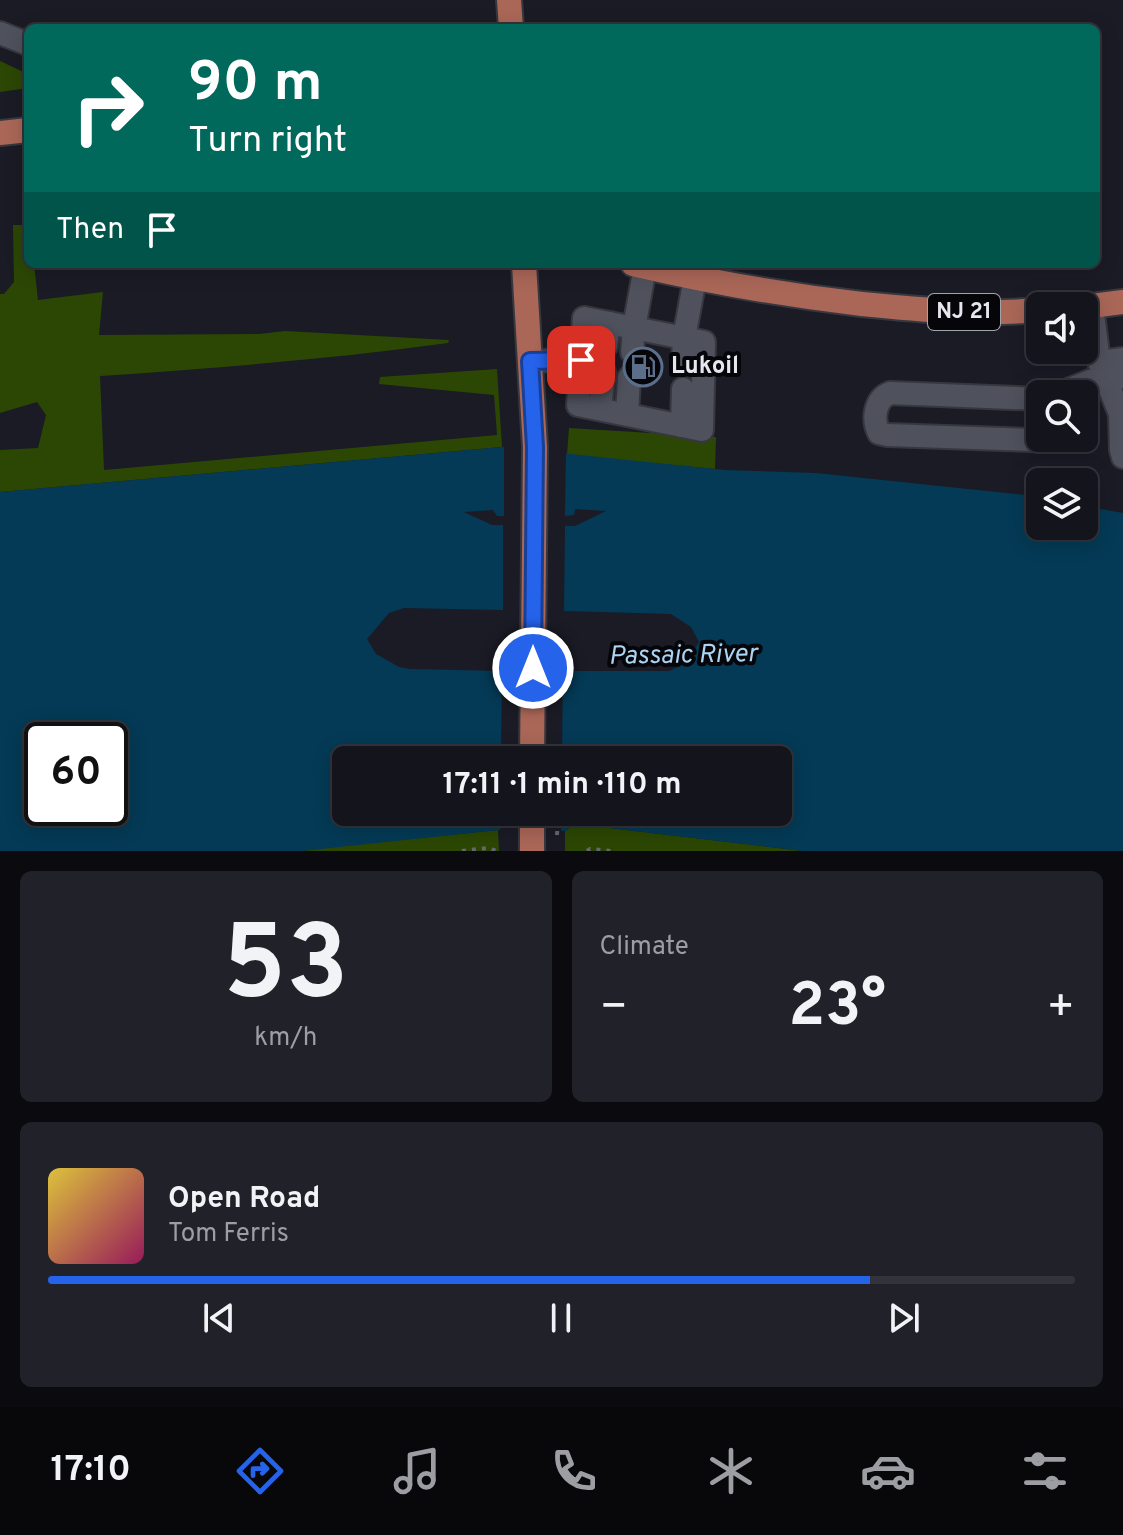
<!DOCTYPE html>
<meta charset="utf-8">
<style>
:root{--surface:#14141c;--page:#212129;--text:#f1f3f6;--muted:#9d9ea3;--line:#33333b;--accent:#2563eb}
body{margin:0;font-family:Overpass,sans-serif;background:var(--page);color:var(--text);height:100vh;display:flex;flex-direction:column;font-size:30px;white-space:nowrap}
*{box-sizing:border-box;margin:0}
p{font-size:26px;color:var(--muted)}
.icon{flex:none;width:44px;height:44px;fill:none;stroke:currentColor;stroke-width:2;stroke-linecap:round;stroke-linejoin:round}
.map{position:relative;height:851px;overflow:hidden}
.details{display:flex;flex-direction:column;gap:20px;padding:20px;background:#0b0b0f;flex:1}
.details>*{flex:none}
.top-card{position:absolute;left:24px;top:24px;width:1076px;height:244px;border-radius:12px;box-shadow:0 4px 20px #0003,0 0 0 2px var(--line);background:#00695c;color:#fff;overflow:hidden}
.tools{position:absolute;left:1026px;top:292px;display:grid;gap:16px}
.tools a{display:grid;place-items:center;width:72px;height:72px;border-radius:12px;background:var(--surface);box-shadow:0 4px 20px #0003,0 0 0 2px var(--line);font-size:40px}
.speed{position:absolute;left:24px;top:722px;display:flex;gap:16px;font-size:40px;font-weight:700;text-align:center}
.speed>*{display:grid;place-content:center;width:104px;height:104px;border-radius:50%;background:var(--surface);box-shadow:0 4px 20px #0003,0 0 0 2px var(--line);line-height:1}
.speed .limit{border:4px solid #111;border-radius:12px;background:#fff;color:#111}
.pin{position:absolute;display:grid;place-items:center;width:68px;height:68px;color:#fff;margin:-34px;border-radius:16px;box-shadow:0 4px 12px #0006}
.me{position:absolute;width:88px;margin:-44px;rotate:0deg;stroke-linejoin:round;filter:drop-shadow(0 0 6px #0008)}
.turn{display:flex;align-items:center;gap:28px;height:168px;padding:0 32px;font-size:36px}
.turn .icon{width:104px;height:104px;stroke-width:2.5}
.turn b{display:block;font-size:56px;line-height:68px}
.then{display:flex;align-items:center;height:76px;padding:0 32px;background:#0003;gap:16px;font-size:30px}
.big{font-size:60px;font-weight:700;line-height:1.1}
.details .tile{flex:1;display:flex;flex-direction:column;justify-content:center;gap:12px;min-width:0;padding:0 28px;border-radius:12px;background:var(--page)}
.details .dial{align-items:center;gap:0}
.dial b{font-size:104px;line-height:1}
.song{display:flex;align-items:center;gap:24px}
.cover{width:96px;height:96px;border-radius:12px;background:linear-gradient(135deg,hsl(50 70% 55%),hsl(330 70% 35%))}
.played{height:8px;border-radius:4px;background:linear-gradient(90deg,var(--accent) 80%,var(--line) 80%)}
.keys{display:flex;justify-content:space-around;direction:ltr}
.heat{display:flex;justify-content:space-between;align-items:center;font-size:44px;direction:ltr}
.details .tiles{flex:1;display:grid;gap:20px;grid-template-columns:1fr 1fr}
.tile:last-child{grid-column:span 2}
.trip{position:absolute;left:332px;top:746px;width:460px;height:80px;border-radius:12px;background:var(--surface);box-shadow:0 4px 20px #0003,0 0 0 2px var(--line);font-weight:700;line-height:80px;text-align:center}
.tab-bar{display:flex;height:128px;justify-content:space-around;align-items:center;background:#08080b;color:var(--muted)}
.tab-bar .icon{width:56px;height:56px}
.tab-bar .current{color:var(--accent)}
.tab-bar b{font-size:36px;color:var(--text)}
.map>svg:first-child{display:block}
.green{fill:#2c4704}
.water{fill:#043a56;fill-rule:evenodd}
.pier{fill:#1a1b25}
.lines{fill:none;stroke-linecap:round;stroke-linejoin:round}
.minor-casing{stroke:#37383f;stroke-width:26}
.major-casing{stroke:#37383f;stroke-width:28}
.path{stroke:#666770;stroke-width:4;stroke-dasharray:4 6;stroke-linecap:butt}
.minor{stroke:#4f515d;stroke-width:22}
.major{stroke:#aa6758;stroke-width:24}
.route-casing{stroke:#184099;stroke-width:20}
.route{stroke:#2563eb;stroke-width:14}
.labels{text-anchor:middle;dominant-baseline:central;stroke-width:8;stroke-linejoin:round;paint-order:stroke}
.shield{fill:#06060a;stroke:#a3a4aa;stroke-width:2}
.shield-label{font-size:22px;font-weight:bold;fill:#e6e7ee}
.poi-label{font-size:24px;font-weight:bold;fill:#e6e7ee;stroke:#06060a;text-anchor:start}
.water-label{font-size:26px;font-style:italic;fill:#aad4f1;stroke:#06060a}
</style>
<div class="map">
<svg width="1123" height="851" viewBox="0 0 1123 851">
<rect width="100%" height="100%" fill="#1a1b25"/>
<g class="green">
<polygon points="0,61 28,74 28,88 0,92"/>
<path d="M13,225h15v39h6l4,36 65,-8 -4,43 160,-1 26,-3 164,9 -1,3c-116,16 -231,25 -348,33l4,94 393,-35 -3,-40 -115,-11 1,-7 117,-8 5,78 -502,45v-42l38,-2 8,-33 -9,-13 -37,11v-119h4l10,-12z"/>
<polygon points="569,428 716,437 715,469 567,455"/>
<polygon points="576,824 803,851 565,851 565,831"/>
<polygon points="498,830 499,851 302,851 323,848"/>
</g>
<path class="water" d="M502,447l223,23 91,3 219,23 5,1v29h44v-20l39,7v338h-320l-227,-27 -11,7 -67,-1 -196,21h-302v-359zM42,740h68v68h-68zM346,760h432v52h-432z"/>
<g class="pier">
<polygon points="504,447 538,447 566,451 565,516 574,515 575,509 606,511 575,526 565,526 564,611 671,614 691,627 699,642 690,656 682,665 669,671 563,671 562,758 581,760 482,760 490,756 501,755 502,671 410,669 399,667 376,654 367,639 389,613 404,608 503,610 503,525 492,525 464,512 493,510 497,516 504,516"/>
<polygon points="500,812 562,812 561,835 500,834"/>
</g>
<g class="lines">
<g class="minor-casing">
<g id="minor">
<polyline points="0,33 28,44"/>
<polyline points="1092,306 1099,362 1120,414 1121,450 1123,457"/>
<polyline points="606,346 609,323"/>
<polyline points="632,352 634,328 645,267"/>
<polyline points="530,361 581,360 584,318 704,342 702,430 578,405 581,360"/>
<polyline points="683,362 684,338 695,278"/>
<polyline points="1099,362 1123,359"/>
<polyline points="1058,394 1090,381 1123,377"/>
<path d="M1040,399l-150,-6c-15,6 -18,26 -11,40l9,2 144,5 8,-3"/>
<polyline points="600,409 604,372"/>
<polyline points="627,414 629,378"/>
<polyline points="682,426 683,389"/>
</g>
</g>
<g class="major-casing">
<g id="major">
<polyline points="509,0 511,28"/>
<polyline points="0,133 28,130"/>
<polyline points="524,264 535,447 532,760"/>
<path d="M633,264c76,18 152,31 229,40 60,6 118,11 178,6"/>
<polyline points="1084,307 1123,302"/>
<polyline points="532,812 532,851"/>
</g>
</g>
<g class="path">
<polyline points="557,835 558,812"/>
<polyline points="462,851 487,848 497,851"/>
<polyline points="587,851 590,849 611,851"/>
</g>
<use href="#minor" class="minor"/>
<use href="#major" class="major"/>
</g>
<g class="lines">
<g class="route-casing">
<polyline id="route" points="533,668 535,447 530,361 581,360"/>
</g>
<use href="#route" class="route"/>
</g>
<defs>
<g id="fuel-ring" transform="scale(2)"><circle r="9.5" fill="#06060a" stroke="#5c6f8a" stroke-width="1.5"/><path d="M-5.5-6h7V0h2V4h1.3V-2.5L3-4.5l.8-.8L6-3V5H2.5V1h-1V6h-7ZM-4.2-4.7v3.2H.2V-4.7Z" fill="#5c6f8a"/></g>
</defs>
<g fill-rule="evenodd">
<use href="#fuel-ring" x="643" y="367"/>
</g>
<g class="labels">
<rect class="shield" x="928" y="294" width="72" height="36" rx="6"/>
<g class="shield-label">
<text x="964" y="312">NJ 21</text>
</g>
<g class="poi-label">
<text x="671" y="367">Lukoil</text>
</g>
<g class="water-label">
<text transform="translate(683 656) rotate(-1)">Passaic River</text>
</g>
</g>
</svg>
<div class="tools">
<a><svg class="icon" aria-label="sound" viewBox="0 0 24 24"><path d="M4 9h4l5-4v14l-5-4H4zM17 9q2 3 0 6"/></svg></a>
<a><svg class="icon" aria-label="search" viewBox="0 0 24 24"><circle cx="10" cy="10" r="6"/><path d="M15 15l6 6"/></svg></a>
<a><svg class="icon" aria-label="layers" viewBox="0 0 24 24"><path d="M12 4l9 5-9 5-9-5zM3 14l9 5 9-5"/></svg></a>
</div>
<div class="speed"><div class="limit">60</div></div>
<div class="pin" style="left:581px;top:360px;background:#d93025"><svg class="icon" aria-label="arrive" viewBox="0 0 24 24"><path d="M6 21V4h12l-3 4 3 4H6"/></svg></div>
<svg class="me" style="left:533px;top:668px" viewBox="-20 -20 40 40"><circle r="17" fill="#2563eb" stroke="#fff" stroke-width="3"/><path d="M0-11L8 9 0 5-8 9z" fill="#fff"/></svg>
<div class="trip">17:11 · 1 min · 110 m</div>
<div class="top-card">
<div class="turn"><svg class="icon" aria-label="right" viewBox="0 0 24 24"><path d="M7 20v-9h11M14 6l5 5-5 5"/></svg><div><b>90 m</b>Turn right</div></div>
<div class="then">Then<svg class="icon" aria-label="arrive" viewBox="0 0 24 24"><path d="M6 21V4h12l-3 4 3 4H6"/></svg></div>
</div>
</div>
<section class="details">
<div class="tiles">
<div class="tile dial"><b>53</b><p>km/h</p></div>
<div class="tile"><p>Climate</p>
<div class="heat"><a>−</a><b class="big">23°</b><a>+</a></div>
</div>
<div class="tile">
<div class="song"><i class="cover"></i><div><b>Open Road</b><p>Tom Ferris</p></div></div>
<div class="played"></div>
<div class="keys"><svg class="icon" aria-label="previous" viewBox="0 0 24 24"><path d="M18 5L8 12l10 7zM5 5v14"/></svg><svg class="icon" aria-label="pause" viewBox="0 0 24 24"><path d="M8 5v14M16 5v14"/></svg><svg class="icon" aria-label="next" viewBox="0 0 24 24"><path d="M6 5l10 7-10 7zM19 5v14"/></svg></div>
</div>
</div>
</section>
<nav class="tab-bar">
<b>17:10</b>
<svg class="icon current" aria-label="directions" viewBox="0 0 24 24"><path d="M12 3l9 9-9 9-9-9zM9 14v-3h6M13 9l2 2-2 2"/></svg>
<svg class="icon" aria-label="music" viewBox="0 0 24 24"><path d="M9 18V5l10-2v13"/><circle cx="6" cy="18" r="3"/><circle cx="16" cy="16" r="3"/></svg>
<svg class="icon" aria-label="phone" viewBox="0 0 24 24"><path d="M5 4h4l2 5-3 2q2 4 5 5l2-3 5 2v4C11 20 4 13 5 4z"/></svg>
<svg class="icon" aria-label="climate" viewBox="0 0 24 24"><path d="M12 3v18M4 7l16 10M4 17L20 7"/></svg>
<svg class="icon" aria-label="car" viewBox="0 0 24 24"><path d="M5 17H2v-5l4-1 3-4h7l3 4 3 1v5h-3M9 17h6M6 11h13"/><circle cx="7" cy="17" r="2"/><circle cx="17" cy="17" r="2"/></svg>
<svg class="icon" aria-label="filters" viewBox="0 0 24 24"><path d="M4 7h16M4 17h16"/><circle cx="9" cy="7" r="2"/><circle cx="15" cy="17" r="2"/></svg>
</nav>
